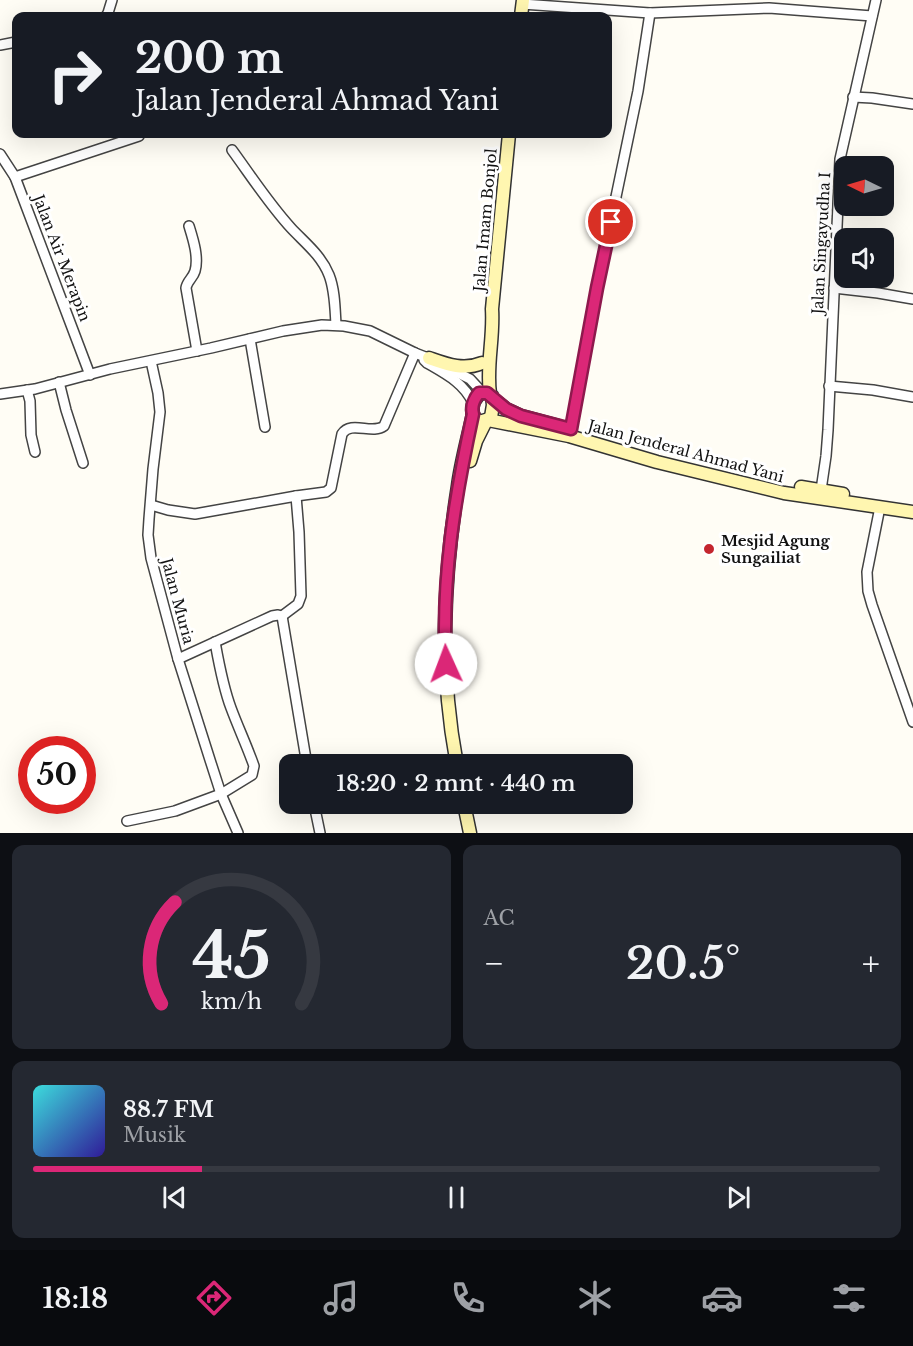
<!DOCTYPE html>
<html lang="id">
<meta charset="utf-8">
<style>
:root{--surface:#171b24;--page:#242831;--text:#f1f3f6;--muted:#9ea1a6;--line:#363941;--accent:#db2777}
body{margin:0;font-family:"Libre Baskerville",serif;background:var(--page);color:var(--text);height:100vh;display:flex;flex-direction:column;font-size:22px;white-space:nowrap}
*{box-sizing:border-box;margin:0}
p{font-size:20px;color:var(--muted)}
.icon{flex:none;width:33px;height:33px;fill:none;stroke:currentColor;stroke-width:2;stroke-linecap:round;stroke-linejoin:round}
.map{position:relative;height:833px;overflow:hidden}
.panel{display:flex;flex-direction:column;gap:12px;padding:12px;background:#0d0f14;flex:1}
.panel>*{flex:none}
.guide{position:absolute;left:12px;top:12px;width:600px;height:126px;border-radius:12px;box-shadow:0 6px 24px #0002;background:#171b24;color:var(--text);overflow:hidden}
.needle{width:39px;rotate:275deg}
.controls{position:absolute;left:834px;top:156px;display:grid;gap:12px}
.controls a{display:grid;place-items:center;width:60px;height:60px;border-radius:12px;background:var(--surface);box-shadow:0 6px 24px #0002;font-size:30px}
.speed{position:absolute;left:18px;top:736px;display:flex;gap:12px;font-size:30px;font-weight:700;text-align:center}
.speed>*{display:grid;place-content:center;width:78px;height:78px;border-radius:50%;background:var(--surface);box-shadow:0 6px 24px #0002;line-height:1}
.speed .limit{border:9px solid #d22;background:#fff;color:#111}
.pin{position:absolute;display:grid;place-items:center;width:51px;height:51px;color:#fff;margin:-26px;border:3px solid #fff;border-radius:50%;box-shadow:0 2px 6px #0007}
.me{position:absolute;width:66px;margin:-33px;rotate:358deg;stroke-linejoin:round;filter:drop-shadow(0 0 4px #0008)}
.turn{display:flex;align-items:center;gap:21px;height:126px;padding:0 24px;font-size:27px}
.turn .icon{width:78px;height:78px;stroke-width:2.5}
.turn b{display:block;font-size:42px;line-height:51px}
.big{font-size:45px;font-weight:600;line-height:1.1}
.panel .card{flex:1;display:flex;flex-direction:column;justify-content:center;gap:9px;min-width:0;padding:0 21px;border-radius:12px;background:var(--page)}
.panel .dial{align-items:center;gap:0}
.dial svg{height:156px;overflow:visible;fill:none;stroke:var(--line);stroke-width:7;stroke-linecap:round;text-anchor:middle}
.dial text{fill:var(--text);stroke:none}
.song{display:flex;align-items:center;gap:18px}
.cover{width:72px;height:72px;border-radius:9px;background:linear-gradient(135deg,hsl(180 70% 55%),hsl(250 70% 35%))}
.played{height:6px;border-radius:3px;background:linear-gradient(90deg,var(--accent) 20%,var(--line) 20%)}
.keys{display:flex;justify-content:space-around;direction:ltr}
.heat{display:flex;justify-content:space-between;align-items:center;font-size:33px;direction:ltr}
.panel .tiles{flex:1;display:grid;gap:12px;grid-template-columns:1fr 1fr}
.card:last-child{grid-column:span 2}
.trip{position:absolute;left:279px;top:754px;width:354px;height:60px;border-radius:12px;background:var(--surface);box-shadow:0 6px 24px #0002;font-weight:600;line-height:60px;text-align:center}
.menu{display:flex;height:96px;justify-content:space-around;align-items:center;background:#090b0e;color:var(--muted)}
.menu .icon{width:42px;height:42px}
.menu .on{color:var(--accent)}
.menu b{font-size:27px;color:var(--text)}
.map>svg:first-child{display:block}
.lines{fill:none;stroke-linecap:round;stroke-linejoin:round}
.street-casing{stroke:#444;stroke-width:12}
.secondary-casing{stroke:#333;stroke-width:15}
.street{stroke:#fff;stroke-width:9}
.secondary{stroke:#fff6b0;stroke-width:12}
.route-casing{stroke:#8e194d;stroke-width:15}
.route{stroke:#db2777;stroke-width:10}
.poi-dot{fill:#c4262e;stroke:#fff;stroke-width:2}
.labels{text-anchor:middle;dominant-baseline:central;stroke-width:6;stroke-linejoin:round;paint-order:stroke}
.street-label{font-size:15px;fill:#111;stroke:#fff}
.poi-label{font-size:15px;font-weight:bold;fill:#111;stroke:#fff;text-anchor:start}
</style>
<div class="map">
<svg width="913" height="833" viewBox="0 0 913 833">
<rect width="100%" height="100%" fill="#fffdf5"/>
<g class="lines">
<g class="street-casing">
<g id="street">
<polyline points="522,4 650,13 769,8 872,16"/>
<polyline points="106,16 108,13 112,0"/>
<polyline points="0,45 16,42"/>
<polyline points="853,97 872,98 913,104"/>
<path d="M232,150c19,26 37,54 59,78 14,15 30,27 38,47 6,15 6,34 7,50"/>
<polyline points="0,154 15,177 90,375"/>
<polyline points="15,177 139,136"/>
<path d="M189,226c4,13 10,31 6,45 -2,7 -8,10 -9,17l11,63"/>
<polyline points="834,288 878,293 913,299"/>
<polyline points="250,339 265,427"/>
<path d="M424,360l3,3c19,11 37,20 46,40"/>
<polyline points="151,361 158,393 160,412 153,469 149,519 148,535 151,558 178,659 211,763 221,794 238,833"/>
<polyline points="448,368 470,379 482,392"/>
<polyline points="59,382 66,410 83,463"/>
<polyline points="829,386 873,390 913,397"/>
<polyline points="27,390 30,401 31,435 35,452"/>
<polyline points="0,394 35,389 110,369 211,348 283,331 322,325 344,326 370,331 415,353 433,360"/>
<polyline points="569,436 597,288 638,91 650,13"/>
<polyline points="821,490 826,456 828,430 840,159 876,0"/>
<polyline points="151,505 168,510 195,514 296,496"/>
<polyline points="880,507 867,572 868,591 872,605 913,722"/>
<path d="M282,616l16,-12 3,-8 -2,-64 -3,-36 30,-4 5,-4 11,-54c9,-14 30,1 42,-8l31,-73"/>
<polyline points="178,659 272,616 278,615 282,616 307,765"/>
<polyline points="314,804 320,833"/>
<path d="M127,821l48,-10 46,-17 31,-19 2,-9c-7,-20 -16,-39 -23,-58 -8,-21 -12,-44 -16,-66"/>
</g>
</g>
<g class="secondary-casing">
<g id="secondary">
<polyline points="521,16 523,0"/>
<path d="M429,358c17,6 34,13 53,5"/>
<path d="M483,392l4,1 5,3 1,9 -2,12c-20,15 -26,-16 -8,-25z"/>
<path d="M490,394c-4,-28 4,-56 2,-85l17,-175"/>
<polyline points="493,399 506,409 521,416 558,426"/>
<polyline points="488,420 569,436 657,462 784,493 913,512"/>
<polyline points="470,461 476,441 486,421"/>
<polyline points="801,487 843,494"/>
<path d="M457,765c-18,-95 -14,-184 1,-279 3,-24 10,-48 15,-72"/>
<polyline points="464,804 470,833"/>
</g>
</g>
<use href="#street" class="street"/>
<use href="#secondary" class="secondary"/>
</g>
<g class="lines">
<g class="route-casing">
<path id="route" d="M446,664c-5,-85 9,-167 27,-250 -2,-7 1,-15 6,-21h8l19,16 15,7 50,13 26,-141 14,-66"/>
</g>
<use href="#route" class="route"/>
</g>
<circle class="poi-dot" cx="709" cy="549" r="6"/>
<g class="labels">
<g class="street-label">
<text transform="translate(485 220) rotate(-85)">Jalan Imam Bonjol</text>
<text transform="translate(821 243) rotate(-87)">Jalan Singayudha I</text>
<text transform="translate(62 258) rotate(69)">Jalan Air Merapin</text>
<text transform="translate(686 451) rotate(15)">Jalan Jenderal Ahmad Yani</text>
<text transform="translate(178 601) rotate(75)">Jalan Muria</text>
</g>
<g class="poi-label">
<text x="721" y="540">Mesjid Agung<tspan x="721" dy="17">Sungailiat</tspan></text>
</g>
</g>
</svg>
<div class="controls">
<a><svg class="needle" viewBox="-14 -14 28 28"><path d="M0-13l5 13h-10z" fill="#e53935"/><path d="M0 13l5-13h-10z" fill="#9ea1a6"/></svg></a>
<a><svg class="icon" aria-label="sound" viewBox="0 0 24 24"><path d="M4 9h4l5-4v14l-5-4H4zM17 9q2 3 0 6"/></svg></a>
</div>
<div class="speed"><div class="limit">50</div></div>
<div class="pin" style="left:611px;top:222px;background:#d93025"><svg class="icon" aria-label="arrive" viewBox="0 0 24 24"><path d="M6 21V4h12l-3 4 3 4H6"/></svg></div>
<svg class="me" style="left:446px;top:664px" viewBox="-20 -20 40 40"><circle r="19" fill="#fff"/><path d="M0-13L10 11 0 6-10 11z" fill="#db2777"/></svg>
<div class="trip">18:20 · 2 mnt · 440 m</div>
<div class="guide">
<div class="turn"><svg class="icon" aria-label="right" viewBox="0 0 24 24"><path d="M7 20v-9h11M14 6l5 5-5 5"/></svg><div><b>200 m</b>Jalan Jenderal Ahmad Yani</div></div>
</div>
</div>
<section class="panel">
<div class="tiles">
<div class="card dial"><svg viewBox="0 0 100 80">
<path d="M14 69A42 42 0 1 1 86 69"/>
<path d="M14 69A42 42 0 0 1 21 17" stroke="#db2777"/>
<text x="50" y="56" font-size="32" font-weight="700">45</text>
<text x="50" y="72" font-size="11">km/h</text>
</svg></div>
<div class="card"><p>AC</p>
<div class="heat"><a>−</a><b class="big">20.5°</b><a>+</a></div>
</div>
<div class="card">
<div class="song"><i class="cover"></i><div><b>88.7 FM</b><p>Musik</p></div></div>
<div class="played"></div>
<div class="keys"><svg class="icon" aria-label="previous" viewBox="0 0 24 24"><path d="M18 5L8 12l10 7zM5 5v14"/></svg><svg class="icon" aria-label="pause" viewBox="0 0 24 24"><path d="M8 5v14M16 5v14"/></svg><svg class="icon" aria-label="next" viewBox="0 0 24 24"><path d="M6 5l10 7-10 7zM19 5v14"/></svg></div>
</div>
</div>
</section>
<nav class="menu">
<b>18:18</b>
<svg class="icon on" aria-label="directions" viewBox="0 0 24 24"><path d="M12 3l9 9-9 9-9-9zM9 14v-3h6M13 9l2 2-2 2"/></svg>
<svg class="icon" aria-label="music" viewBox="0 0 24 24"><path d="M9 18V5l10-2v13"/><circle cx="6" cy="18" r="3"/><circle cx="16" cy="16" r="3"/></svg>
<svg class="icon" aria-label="phone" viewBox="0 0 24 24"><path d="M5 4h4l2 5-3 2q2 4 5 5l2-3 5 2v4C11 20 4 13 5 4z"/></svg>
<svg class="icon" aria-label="climate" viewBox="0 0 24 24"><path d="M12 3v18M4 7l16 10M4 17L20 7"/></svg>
<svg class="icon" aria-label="car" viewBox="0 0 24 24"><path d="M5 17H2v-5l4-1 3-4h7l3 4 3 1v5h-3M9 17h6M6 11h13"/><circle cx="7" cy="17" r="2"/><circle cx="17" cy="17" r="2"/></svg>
<svg class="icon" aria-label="filters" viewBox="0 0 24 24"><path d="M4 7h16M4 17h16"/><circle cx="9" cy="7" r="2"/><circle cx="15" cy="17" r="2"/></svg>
</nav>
